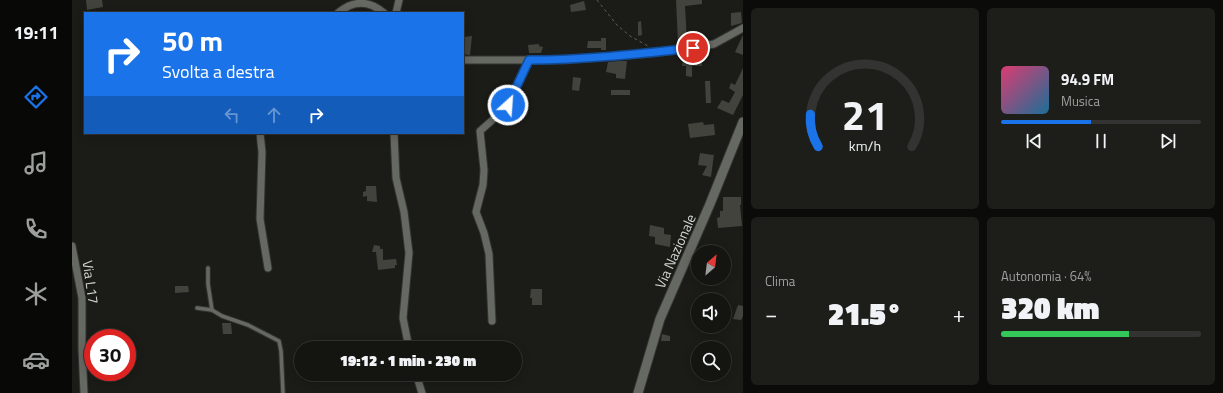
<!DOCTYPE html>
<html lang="it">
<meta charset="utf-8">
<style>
:root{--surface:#141511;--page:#1d1e1a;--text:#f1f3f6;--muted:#9d9f9f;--line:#333431;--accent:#1a73e8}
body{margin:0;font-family:"Titillium Web",sans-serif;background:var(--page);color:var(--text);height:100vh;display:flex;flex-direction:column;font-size:15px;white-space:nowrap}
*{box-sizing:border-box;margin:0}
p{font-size:13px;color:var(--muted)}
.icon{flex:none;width:22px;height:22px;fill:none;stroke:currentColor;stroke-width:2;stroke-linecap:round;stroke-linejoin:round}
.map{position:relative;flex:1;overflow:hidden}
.details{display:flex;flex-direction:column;gap:8px;padding:8px;background:#0b0c09;width:480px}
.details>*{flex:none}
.guide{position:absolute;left:12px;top:12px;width:380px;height:122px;border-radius:0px;box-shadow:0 2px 10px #0003,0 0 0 1px var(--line);background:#1a73e8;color:#fff;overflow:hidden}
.needle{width:26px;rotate:28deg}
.fabs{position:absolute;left:619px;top:245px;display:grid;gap:8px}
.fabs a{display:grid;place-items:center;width:40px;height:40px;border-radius:50%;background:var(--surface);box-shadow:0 2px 10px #0003,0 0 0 1px var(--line);font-size:20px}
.speed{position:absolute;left:12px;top:329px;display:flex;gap:8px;font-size:20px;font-weight:700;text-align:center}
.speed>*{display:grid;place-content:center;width:52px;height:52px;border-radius:50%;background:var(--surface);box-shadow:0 2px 10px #0003,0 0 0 1px var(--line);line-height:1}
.speed .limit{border:6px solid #d22;background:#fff;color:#111}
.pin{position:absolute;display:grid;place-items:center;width:34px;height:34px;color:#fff;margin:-17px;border:2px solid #fff;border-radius:50%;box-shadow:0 1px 4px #0007}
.me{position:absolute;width:44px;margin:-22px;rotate:26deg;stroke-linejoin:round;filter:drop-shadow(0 0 3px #0008)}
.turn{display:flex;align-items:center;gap:14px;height:84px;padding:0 12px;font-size:18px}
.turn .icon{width:52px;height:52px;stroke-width:2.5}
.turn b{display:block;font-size:28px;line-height:34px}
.lanes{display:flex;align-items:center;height:38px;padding:0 12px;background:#0003;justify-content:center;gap:20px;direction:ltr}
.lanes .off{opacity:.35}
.big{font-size:30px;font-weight:800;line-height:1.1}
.details .card{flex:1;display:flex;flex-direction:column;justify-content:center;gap:6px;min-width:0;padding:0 14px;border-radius:6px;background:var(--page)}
.details .dial{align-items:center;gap:0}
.dial svg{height:104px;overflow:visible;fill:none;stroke:var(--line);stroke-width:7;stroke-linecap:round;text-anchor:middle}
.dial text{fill:var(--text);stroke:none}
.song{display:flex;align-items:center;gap:12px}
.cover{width:48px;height:48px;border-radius:6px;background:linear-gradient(135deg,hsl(340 70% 55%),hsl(200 70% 35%))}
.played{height:4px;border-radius:2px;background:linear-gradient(90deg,var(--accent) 45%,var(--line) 45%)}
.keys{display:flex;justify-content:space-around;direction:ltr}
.heat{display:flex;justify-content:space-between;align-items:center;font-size:22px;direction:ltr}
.charge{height:6px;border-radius:3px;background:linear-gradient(90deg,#34c759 64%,var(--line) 0)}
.details .tiles{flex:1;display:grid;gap:8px;grid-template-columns:repeat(2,1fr)}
.trip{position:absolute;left:222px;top:341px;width:228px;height:40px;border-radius:20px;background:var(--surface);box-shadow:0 2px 10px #0003,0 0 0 1px var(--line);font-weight:800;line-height:40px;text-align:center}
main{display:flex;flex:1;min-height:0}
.tab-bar{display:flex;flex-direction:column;width:72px;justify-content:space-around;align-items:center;background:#080807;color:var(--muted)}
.tab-bar .icon{width:28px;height:28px}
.tab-bar .selected{color:var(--accent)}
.tab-bar b{font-size:18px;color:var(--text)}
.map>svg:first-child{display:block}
.building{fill:#42433d}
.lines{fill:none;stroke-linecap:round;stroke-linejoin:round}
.service-casing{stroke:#343532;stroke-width:5.5}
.minor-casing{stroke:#343532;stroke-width:9}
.secondary-casing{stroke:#343532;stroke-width:11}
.path{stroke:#5e5f5b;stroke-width:1;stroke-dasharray:3 3;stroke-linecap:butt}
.service{stroke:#666862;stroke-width:3.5}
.minor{stroke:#666862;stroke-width:7}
.secondary{stroke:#666862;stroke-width:9}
.route-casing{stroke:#114b97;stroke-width:10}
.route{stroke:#1a73e8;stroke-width:7}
.labels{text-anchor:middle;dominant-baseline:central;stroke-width:4;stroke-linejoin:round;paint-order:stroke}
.street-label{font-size:14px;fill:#d5d6d3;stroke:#1b1c17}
</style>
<main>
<nav class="tab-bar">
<b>19:11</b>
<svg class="icon selected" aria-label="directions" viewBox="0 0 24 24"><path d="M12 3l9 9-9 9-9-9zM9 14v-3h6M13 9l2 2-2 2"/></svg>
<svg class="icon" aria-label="music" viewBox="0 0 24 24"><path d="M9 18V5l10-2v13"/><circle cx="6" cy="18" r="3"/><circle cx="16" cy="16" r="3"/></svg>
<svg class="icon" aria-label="phone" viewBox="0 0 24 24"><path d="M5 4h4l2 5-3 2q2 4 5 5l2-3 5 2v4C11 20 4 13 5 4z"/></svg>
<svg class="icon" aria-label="climate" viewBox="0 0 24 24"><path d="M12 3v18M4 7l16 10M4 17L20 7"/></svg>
<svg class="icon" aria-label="car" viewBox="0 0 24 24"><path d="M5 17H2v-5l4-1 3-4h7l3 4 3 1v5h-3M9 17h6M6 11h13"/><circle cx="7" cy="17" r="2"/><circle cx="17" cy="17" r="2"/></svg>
</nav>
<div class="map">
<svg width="671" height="393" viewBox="0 0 671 393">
<rect width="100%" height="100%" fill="#1b1c17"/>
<g class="building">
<polygon points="14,0 30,0 31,7 15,10"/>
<polygon points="604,0 630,0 630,4 613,6 615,42 606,43"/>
<polygon points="512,1 514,10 499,12 498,5"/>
<polygon points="669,12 670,23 659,26 659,13"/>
<polygon points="569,21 570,35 566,36 566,22"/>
<polygon points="671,35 671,55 663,52"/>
<polygon points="400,36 398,55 391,54 392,37"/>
<polygon points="529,38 534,38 534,50 529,50 529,48 515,48 516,41 529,41"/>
<polygon points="467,44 467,46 471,47 469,53 457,53 456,45"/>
<polygon points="624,56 630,56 630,66 620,66 620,77 614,76 614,66 610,66 611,60 624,60"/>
<polygon points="548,61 555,61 553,79 544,78 544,74 534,72 536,62"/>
<polygon points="671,68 671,95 661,115 645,108 650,100 657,103 663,92 657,88 659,83 663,85"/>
<polygon points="501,77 509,78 507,91 500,90"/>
<polygon points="633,81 638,81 639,103 634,103"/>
<rect x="539" y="90" width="19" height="5"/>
<polygon points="631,122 632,125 642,124 643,135 618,138 616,124"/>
<polygon points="628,153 641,155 642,154 639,177 630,175 635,166 626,165"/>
<polygon points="294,186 304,186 305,202 295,201 295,196 291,197 291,192 294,191"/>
<polygon points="651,197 669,197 669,205 668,205 670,226 646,228 645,218 648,217 648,211 651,211"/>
<polygon points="578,225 592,228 592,234 599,235 598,247 583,244 583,237 577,236"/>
<polygon points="302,245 308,246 308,249 311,249 311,260 324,259 325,265 323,265 323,268 306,270 304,252 300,252"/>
<polygon points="103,286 116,286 117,292 103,293"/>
<polygon points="459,289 470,289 470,305 460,305 460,298 458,298"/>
<polygon points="666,305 671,306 671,316 669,320 661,319"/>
<polygon points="150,323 159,323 160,334 151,334"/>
<polygon points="590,334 598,336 598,341 589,341"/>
</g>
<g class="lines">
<g class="service-casing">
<g id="service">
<polyline points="136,268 136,284 140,310 150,316 176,325 207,341 209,351 211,393"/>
<polyline points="125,308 140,310"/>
</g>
</g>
<g class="minor-casing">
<g id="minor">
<path d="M266,13c15,-13 31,-13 46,0"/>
<polyline points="324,13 327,0"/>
<polyline points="391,60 493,60 581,53 621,48 642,44 671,28"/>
<polyline points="188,133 190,152 188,219 196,268"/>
<polyline points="322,133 324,178 332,212 337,253 331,318 337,348"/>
<polyline points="0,246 10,298 10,349 12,393"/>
<polyline points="420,321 417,254 412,233 404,212 411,185 412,170 408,131 425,116 436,105 457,60"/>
<polyline points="344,374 350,393"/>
</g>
</g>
<g class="secondary-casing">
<polyline id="secondary" points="566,393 588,319 638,204 671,122"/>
</g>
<polyline class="path" points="525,0 545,25 558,36 576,46"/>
<use href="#service" class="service"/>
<use href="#minor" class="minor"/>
<use href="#secondary" class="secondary"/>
</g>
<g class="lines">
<g class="route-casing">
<path id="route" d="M436,105l21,-45c55,0 109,-6 164,-12"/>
</g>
<use href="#route" class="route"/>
</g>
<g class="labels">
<g class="street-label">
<text transform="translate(603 251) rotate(-66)">Via Nazionale</text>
<text transform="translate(19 282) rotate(82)">Via L17</text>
</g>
</g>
</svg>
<div class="fabs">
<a><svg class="needle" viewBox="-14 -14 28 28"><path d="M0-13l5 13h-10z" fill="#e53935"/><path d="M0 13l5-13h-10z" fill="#9d9f9f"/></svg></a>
<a><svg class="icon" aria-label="sound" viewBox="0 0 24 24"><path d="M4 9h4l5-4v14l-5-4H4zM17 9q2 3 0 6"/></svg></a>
<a><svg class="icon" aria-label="search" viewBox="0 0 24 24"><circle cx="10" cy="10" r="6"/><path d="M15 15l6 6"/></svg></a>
</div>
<div class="speed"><div class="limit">30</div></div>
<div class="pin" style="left:621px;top:48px;background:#d93025"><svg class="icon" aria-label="arrive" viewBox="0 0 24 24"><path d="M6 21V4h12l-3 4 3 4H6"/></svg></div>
<svg class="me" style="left:436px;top:105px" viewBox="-20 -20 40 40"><circle r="17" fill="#1a73e8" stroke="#fff" stroke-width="3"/><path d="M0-11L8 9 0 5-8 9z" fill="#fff"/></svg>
<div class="trip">19:12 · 1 min · 230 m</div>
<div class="guide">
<div class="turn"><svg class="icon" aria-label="right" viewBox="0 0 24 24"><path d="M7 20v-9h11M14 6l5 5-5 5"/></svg><div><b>50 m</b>Svolta a destra</div></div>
<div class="lanes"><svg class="icon off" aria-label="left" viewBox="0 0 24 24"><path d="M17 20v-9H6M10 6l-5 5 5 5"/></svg><svg class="icon off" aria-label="ahead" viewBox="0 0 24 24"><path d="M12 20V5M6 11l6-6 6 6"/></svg><svg class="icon" aria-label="right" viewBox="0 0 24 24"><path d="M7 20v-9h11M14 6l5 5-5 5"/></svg></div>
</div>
</div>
<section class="details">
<div class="tiles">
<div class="card dial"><svg viewBox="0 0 100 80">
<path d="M14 69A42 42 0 1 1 86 69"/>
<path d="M14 69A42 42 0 0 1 8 44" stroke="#1a73e8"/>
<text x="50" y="56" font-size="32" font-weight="700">21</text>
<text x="50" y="72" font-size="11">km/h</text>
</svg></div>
<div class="card">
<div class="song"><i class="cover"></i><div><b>94.9 FM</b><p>Musica</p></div></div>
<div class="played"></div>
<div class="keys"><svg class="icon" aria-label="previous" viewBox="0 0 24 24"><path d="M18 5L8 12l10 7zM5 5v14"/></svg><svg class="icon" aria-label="pause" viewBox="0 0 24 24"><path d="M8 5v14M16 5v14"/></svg><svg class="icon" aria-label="next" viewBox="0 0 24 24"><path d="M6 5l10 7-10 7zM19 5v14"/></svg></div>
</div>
<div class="card"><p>Clima</p>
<div class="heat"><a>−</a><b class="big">21.5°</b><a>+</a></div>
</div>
<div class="card"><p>Autonomia · 64%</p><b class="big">320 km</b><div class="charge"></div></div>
</div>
</section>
</main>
